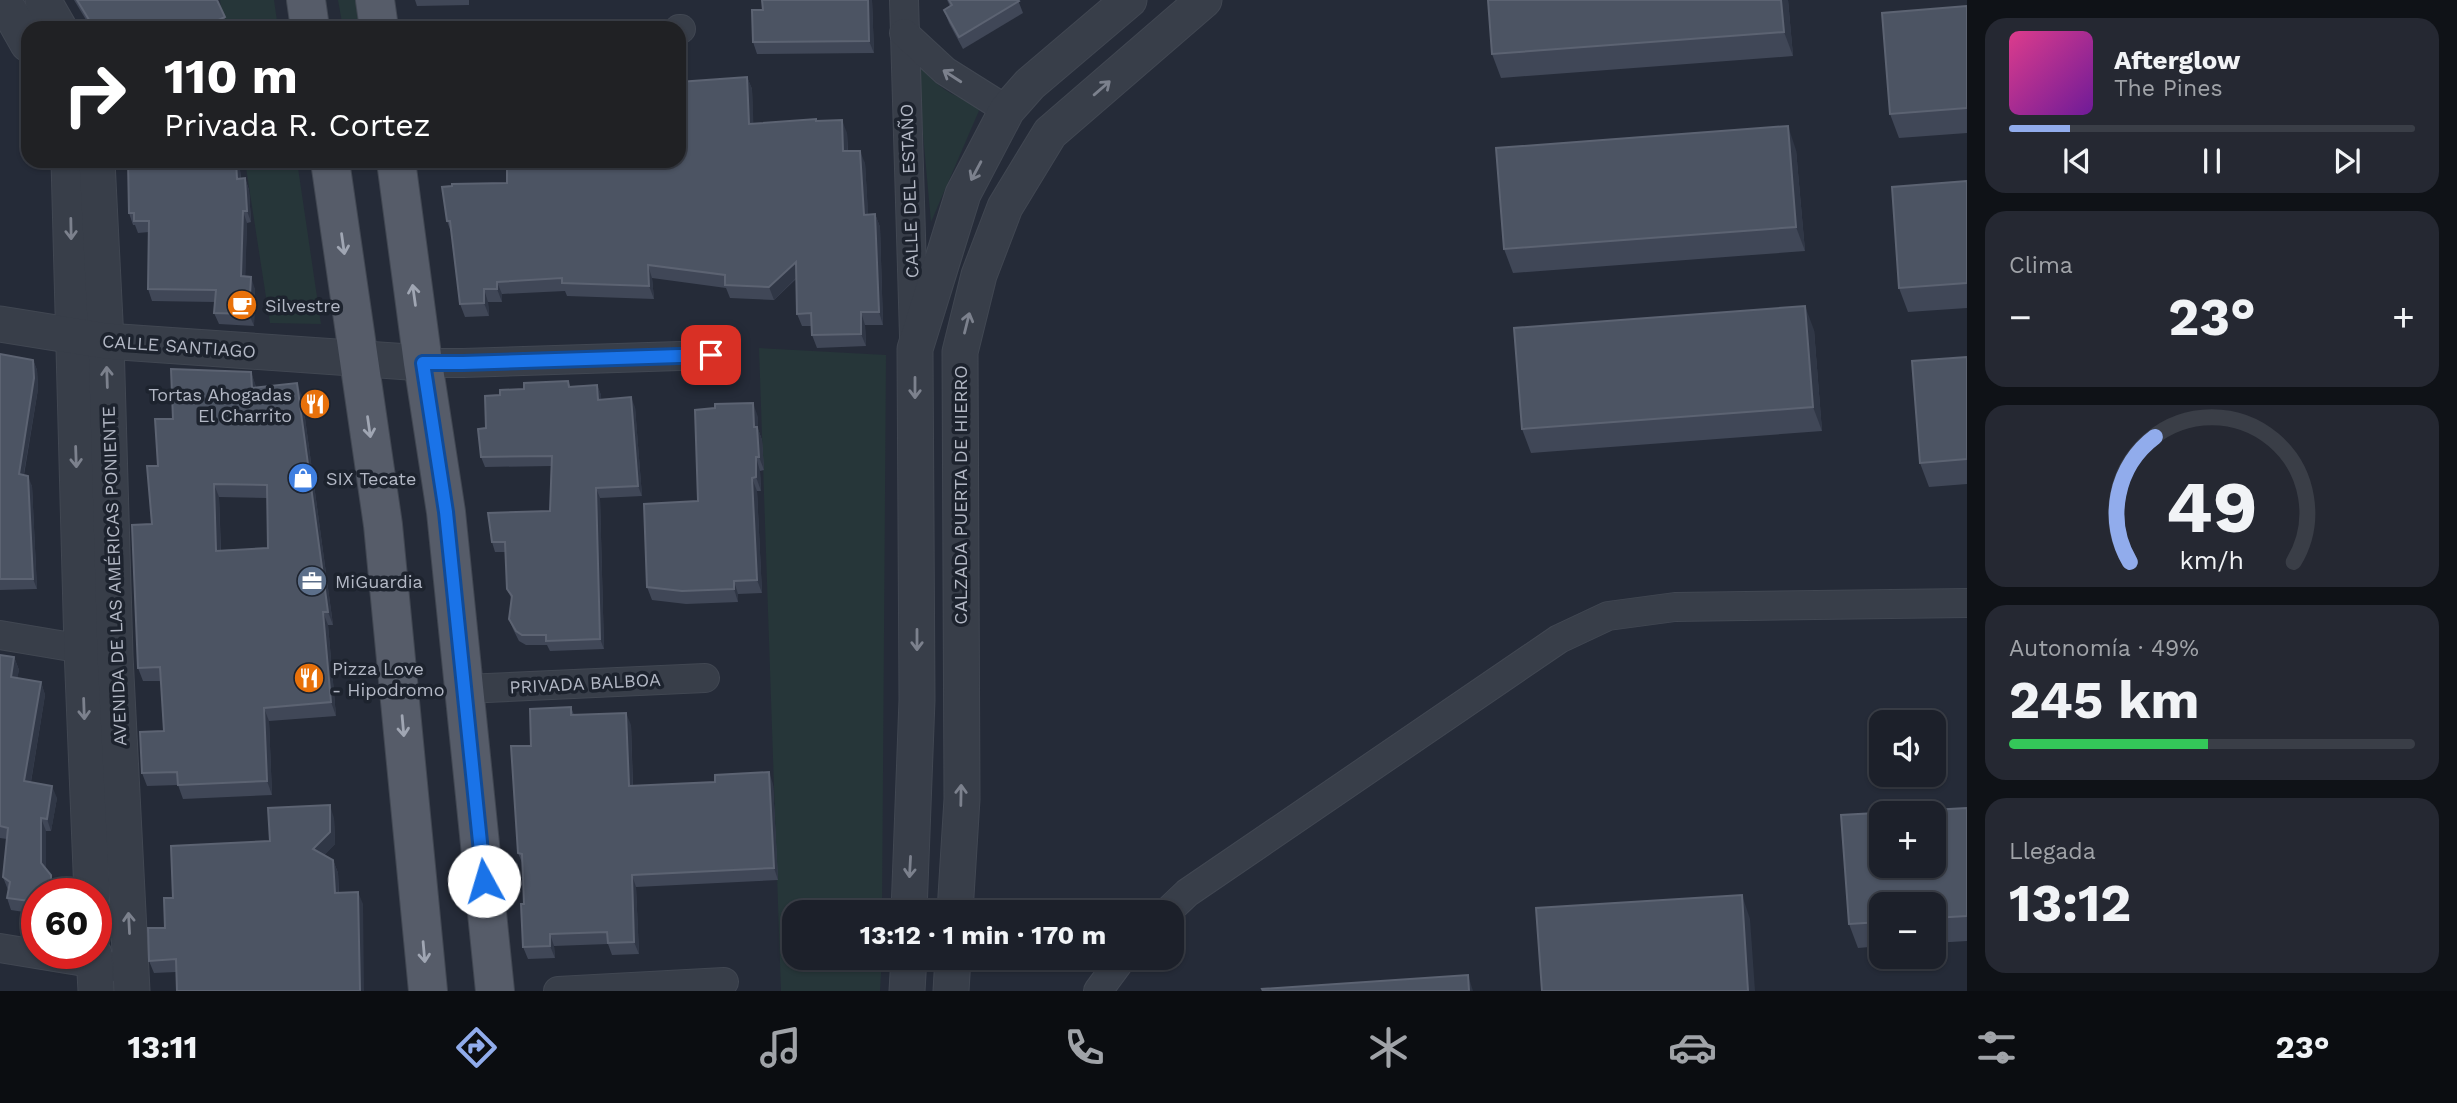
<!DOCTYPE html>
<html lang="es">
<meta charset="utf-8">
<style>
:root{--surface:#1c202a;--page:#252832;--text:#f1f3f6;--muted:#a0a3a8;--line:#3a3e47;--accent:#91acec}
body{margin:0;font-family:"Work Sans",sans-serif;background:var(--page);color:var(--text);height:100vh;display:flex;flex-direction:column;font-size:26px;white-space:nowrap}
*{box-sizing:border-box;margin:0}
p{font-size:23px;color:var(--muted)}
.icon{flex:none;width:38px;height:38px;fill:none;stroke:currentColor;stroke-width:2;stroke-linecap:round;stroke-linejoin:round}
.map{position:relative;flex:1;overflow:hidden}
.sheet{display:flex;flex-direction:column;gap:18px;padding:18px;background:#0f1217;width:490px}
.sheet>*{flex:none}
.top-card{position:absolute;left:21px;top:21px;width:665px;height:147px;border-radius:21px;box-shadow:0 2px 5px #0004,0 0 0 2px var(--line);background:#202124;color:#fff;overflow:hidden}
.controls{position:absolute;left:1869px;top:710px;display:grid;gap:14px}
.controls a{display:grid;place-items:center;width:77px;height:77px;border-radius:14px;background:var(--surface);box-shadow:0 2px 5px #0004,0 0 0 2px var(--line);font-size:35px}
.speed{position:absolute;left:21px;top:878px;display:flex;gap:14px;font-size:35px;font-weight:700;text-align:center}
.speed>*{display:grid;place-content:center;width:91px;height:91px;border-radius:50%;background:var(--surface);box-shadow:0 2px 5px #0004,0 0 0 2px var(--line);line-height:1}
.speed .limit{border:10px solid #d22;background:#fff;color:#111}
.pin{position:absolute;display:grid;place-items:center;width:60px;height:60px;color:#fff;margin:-30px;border-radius:14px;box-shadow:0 4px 10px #0006}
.me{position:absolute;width:77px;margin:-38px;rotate:354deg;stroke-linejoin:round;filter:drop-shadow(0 0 5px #0008)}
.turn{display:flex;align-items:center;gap:24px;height:147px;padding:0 28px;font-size:32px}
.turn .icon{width:91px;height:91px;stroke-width:2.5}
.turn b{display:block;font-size:49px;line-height:60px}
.big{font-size:52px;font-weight:700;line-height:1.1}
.sheet .card{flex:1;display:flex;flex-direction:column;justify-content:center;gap:10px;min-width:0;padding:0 24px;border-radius:21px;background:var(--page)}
.sheet .dial{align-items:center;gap:0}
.dial svg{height:182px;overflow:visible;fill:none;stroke:var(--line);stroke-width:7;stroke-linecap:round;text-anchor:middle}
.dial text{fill:var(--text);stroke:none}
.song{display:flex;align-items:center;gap:21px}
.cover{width:84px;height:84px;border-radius:10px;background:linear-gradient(135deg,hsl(330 70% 55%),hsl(280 70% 35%))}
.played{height:7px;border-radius:4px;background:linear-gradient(90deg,var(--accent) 15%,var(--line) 15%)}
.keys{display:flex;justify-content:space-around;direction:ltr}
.heat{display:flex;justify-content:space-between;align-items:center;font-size:38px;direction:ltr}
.charge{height:10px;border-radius:5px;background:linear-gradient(90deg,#34c759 49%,var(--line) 0)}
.trip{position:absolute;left:782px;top:900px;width:402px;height:70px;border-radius:21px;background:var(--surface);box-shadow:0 2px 5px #0004,0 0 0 2px var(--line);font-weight:700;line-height:70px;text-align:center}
.menu{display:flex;height:112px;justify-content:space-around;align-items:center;background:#0b0d11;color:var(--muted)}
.menu .icon{width:49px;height:49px}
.menu .active{color:var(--accent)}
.menu b{font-size:32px;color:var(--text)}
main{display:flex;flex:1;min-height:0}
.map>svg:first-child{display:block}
.green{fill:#263639}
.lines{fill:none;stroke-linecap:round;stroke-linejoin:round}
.minor-casing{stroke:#414752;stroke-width:30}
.tertiary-casing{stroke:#414752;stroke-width:37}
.primary-casing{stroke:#414752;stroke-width:40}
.minor{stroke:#383e49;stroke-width:28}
.tertiary{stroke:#383e49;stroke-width:35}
.primary{stroke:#565c69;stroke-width:38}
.wall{fill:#404757;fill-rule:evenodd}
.shaded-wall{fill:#303746}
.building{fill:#4c5463;stroke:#5c6372;stroke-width:2;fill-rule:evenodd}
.oneway{stroke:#7c818d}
.oneway2{stroke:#a0a6b3}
.route-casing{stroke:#114b97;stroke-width:18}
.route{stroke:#1a73e8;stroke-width:12}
.labels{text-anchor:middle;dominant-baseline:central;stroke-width:7;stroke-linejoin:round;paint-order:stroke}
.street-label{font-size:18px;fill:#b3b8c5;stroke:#1d232e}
.poi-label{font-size:18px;fill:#b3b8c5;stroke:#1d232e;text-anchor:start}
</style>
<main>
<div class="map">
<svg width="1967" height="991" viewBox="0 0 1967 991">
<rect width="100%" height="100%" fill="#252b38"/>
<g class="green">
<polygon points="220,0 274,0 278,28 224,28"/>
<polygon points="338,0 362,0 366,28 343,28"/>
<path d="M916,58c18,29 34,37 65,48l-50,116z"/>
<polygon points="245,161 297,161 321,324 270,323"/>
<polygon points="759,348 886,355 882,912 794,912 794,957 882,957 880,991 781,991"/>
</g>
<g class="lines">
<g class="minor-casing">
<g id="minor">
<polyline points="904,0 914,336"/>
<polyline points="679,29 681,29"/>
<polyline points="904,33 945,71 1007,110"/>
<polyline points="423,363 463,363 711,355"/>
<polyline points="0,635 101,652"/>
<polyline points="465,689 705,678"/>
<polyline points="1167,912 1187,893 1559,639 1608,616 1675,607 1967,603"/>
<polyline points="0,948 115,967"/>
<polyline points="558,991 724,982"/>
<polyline points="1098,991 1123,957"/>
</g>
</g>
<g class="tertiary-casing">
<g id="tertiary">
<polyline points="0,0 10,12 28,44"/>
<polyline points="43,0 59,28"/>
<polyline points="69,161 82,649 92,894"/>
<polyline points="97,161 106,341 115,655 132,991"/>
<polyline points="0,324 106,341 423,363"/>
<polyline points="909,912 917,700 915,349 963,194 1007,110 1030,84 1129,0"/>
<polyline points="955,912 962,799 960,352 979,275 1005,207 1050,133 1204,0"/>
<polyline points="94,954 96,991"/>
<polyline points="907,991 909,957"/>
<polyline points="951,991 953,957"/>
</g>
</g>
<g class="primary-casing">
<g id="primary">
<polyline points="306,0 310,28"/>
<polyline points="375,0 379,28"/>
<polyline points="330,161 383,525 428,991"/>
<polyline points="396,161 423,363 446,512 495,991"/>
</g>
</g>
<use href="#minor" class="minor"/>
<use href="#tertiary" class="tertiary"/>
<use href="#primary" class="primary"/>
</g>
<g class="wall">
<polygon points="74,0 217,0 229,28 91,28"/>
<polygon points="415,0 469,0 469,5 417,6"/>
<polygon points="762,0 872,0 874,53 757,54 753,42 763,10"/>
<polygon points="947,0 1018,0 1023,13 963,49 949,23 944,10 950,6"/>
<polygon points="1488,0 1788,0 1793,56 1501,78 1492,54"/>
<polygon points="1967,6 1967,133 1899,138 1890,114"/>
<polygon points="747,77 752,89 753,124 817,121 847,133 848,151 865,163 868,215 875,214 880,227 883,325 865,325 866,346 817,348 812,335 812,326 802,326 797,314 796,279 774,300 730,298 726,288 652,278 654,299 567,296 565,291 502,294 502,302 488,302 489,316 465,317 460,304 451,232 447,221 507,183"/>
<polygon points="1796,150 1805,251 1513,273 1504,249"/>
<polygon points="128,161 239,161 241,179 245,178 249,190 251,222 247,223 245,277 255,289 254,326 219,324 214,313 215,302 152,301 148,289 149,232 138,233 135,225 133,225 129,213"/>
<polygon points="1967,181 1967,308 1908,312 1899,288"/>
<polygon points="1814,330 1822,431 1531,453 1522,429"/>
<polygon points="0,354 33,360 37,370 38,389 24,475 32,486 37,589 0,590"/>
<polygon points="1967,357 1967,484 1929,487 1920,463"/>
<path d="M251,372l5,16 46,8 31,229h-5l8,91 -67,5 3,74 -89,4 -5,-14 -31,1 -5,-13 22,-42 -3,-50h-18l-5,-13 20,-202 15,-47zM219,497l48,1 1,50 -47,2z"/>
<polygon points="568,381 570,386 597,385 601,395 601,399 635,407 642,496 600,498 604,649 550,651 547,645 526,645 519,641 513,629 509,619 512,600 507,589 506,552 495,552 492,542 550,511 551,466 485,467 481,457 486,428 500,395 524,389"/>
<polygon points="758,417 758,429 762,440 764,470 760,471 761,491 757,491 762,593 738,594 738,602 686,604 652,600 647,587 698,501"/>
<polygon points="0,655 14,657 19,670 17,678 41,682 45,695 31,782 57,798 51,831 46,831 46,869 55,887 56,894 37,894 37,914 11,910 7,898 8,890 3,877 7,839 0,838"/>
<polygon points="571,707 574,715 631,725 633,786 773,784 778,880 636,887 639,954 612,955 608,944 554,946 555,958 528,959 523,947 524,904 523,865 518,853 531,746"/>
<polygon points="1967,808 1967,941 1934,943 1934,905 1881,905 1881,946 1858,948 1849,924"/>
<polygon points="334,818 335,844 324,855 333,860 338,873 339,892 363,904 176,972 154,973 149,961 165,928 173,898 270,841"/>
</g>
<g class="shaded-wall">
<polygon points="868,0 872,0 874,53 869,41"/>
<polygon points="1781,0 1788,0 1793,56 1784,32"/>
<polygon points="747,77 752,89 754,137 749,124"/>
<polygon points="842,120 847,133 848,164 843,151"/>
<polygon points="1788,126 1796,150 1805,251 1796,227"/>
<polygon points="860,151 865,163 869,227 864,215"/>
<polygon points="236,161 239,161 242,191 237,179"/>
<polygon points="245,178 249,190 251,222 247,211"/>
<polygon points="243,211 247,223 245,288 241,276"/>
<polygon points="875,214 880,227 883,325 879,312"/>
<polygon points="796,262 800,274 774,300 769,287"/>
<polygon points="648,265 652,278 654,299 649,286"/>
<polygon points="251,277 255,289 254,326 249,314"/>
<polygon points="497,282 502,294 502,302 497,289"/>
<polygon points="484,289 488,302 489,316 484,303"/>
<polygon points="1805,306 1814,330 1822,431 1813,407"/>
<polygon points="861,312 865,325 866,346 861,334"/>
<polygon points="33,360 37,370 38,389 22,484 19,474"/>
<polygon points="251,372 256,386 257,402 252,388"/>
<polygon points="297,383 302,396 333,625 328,612"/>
<polygon points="597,385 601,395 602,410 598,400"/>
<polygon points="631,397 635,407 642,496 638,486"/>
<polygon points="753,403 758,417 758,429 762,440 764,470 759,457 754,427"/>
<polygon points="756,457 760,471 761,491 756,477"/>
<polygon points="28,476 32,486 37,589 33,579"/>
<polygon points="752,478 757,491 762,593 757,580"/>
<polygon points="214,484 219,497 221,564 216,551"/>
<polygon points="596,488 600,498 604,649 600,639"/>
<polygon points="734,581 738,594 738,602 734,589"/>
<polygon points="323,612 328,625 336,716 331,702"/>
<polygon points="14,657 19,670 15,689 11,677"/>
<polygon points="41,682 45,695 29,793 24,781"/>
<polygon points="264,708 269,721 272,795 267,781"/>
<polygon points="626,713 631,725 633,798 629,786"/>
<polygon points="769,772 773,784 778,880 774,868"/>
<polygon points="52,786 57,798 51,831 47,819"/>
<polygon points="330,805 334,818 335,844 318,862 313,849"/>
<polygon points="41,818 46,831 46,875 41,863"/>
<polygon points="333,860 338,873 339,905 335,893"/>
<polygon points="51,875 55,887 56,894 47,894"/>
<polygon points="632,875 636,887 639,954 634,942"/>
<polygon points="358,892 363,904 364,991 360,991"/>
<polygon points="1742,895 1750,919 1755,991 1748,991"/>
<polygon points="550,934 554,946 555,958 550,946"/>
<polygon points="1468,975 1473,991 1469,991"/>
</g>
<g class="building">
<polygon points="77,0 217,0 225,17 201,28 110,28 110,26 105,28 94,28"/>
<polygon points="762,0 868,0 869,41 753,42 752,10 763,10"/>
<polygon points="949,0 1018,0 1019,1 959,37 944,10 952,5"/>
<polygon points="1488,0 1781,0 1784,32 1492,54"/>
<polygon points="1967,6 1967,108 1890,114 1882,13"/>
<polygon points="747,77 749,124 816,119 816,121 842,120 843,151 860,151 864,215 875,214 879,312 861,312 861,334 812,335 811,313 797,314 796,262 769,287 725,285 725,275 648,265 649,286 562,283 562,278 497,282 497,289 484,289 484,303 460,304 450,221 447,221 442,187 452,186 452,184 507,183 507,168 516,161 679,161 679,82"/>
<polygon points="1788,126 1796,227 1504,249 1496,148"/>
<polygon points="128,161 236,161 237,179 245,178 247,211 243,211 241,276 251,277 249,314 214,313 216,290 148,289 149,221 134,221 134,213 129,213"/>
<polygon points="1967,181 1967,283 1899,288 1892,187"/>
<polygon points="1805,306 1813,407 1522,429 1514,328"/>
<polygon points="0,354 33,360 34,378 19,474 28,476 33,579 0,579"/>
<polygon points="1967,357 1967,459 1920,463 1912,361"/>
<path d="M171,369l80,3 1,16 45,-5 31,229h-5l8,90 -67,6 3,73 -89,4 -1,-13 -35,1 -2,-41 24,-1 -4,-64 -22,1 -6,-143 20,-1 -5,-58h11l-3,-47h18zM214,484l53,1 1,63 -52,3z"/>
<polygon points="568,381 569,387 597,385 598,400 631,397 638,486 596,488 600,639 546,641 546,635 522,635 516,631 509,619 512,596 507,589 505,542 492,542 488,513 550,511 552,456 481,457 478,429 486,428 485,396 500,395 500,390 524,389 524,383"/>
<polygon points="753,403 754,427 757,427 759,457 756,457 756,477 752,478 757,580 734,581 734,589 682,591 647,587 644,504 698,501 695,410 715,408 715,404"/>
<polygon points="0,655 14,657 11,677 41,682 24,781 52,786 47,819 41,818 41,863 51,875 51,890 47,894 37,894 37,902 7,898 10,882 3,877 8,828 0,826"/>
<polygon points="571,707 571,715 626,713 629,786 715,782 715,775 769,772 774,868 632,875 634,942 608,943 607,932 550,934 550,946 523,947 521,904 524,904 522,854 518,853 511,746 531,746 530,709"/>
<polygon points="330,805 330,832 313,849 333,860 335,893 358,892 360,991 177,991 176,959 149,961 148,928 165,928 164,898 173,898 171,846 270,841 268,808"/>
<path d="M1967,808v108l-33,2v-13h-53v17l-32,2 -8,-109zM1881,814h53v52h-53z"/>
<polygon points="1742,895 1748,991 1542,991 1536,908"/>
<polygon points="1468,975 1469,991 1263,991 1262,989"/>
</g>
<defs><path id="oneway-shaft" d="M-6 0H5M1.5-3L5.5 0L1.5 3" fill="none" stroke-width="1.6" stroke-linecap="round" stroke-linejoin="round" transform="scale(1.75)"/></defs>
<g class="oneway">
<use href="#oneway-shaft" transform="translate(952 76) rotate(-147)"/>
<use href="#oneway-shaft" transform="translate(1102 88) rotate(-41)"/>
<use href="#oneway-shaft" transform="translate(976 171) rotate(118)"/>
<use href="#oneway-shaft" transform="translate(71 229) rotate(89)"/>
<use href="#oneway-shaft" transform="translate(967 323) rotate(-76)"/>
<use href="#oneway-shaft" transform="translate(107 377) rotate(-92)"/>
<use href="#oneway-shaft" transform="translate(915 388) rotate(90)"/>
<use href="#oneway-shaft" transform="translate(76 457) rotate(88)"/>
<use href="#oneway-shaft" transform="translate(917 640) rotate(90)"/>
<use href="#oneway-shaft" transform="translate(84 709) rotate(88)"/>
<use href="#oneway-shaft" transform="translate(961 795) rotate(-89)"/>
<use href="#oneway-shaft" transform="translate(910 867) rotate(93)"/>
<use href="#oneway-shaft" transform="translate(129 923) rotate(-93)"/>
</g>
<g class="oneway2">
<use href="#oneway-shaft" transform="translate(343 244) rotate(82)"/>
<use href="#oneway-shaft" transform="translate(414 295) rotate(-98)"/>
<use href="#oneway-shaft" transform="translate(369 427) rotate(82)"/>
<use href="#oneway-shaft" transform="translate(403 726) rotate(85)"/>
<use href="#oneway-shaft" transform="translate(424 952) rotate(85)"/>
</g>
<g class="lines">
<g class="route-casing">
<polyline id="route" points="484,881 446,512 423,363 463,363 711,355"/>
</g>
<use href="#route" class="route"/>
</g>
<defs>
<g id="cafe-disc" transform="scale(1.575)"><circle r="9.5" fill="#e8710a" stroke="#1d232e"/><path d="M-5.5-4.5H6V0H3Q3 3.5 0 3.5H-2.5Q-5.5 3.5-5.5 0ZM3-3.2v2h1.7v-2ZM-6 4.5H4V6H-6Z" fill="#fff"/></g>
<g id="restaurant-disc" transform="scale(1.575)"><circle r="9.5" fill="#e8710a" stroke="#1d232e"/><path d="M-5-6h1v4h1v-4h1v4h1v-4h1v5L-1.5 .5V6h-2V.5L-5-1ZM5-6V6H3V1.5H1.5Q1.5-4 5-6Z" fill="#fff"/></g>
<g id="shop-disc" transform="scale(1.575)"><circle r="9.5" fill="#3f7fe0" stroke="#1d232e"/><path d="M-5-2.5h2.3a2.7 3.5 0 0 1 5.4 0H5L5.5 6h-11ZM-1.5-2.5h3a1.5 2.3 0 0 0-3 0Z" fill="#fff"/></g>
<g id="office-disc" transform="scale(1.575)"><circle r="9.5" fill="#5c6f8a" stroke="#1d232e"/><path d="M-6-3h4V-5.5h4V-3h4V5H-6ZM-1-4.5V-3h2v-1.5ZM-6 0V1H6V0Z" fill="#fff"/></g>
</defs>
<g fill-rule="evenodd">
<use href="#cafe-disc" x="242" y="305"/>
<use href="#restaurant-disc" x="315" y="404"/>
<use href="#shop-disc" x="303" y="478"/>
<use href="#office-disc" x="312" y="581"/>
<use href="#restaurant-disc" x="309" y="678"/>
</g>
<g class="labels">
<g class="street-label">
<text transform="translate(909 191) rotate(-92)">CALLE DEL ESTAÑO</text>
<text transform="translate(179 346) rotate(4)">CALLE SANTIAGO</text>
<text transform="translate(960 495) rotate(-90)">CALZADA PUERTA DE HIERRO</text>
<text transform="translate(114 576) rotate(-92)">AVENIDA DE LAS AMÉRICAS PONIENTE</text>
<text transform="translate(585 683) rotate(-3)">PRIVADA BALBOA</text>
</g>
<g class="poi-label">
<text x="265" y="305">Silvestre</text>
<text x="292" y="394" text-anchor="end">Tortas Ahogadas<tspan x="292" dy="21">El Charrito</tspan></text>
<text x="326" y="478">SIX Tecate</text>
<text x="335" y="581">MiGuardia</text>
<text x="332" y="668">Pizza Love<tspan x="332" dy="21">- Hipodromo</tspan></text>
</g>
</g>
</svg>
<div class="controls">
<a><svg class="icon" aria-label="sound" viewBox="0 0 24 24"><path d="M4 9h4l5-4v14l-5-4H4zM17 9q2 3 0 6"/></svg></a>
<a>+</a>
<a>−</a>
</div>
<div class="speed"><div class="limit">60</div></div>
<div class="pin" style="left:711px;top:355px;background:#d93025"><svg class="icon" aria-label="arrive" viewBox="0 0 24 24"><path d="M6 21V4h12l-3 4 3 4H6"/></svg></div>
<svg class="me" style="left:484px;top:881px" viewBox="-20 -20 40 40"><circle r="19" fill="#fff"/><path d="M0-13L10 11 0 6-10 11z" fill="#1a73e8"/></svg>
<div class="trip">13:12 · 1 min · 170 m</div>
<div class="top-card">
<div class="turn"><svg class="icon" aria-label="right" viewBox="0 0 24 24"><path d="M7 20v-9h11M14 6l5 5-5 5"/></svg><div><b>110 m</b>Privada R. Cortez</div></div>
</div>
</div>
<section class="sheet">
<div class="card">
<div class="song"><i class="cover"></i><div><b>Afterglow</b><p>The Pines</p></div></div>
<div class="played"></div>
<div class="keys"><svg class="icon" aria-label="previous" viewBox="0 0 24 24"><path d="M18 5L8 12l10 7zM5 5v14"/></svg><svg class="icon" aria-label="pause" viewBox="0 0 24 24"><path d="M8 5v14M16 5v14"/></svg><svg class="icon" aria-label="next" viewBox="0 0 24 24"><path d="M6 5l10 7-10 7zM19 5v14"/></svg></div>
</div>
<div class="card"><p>Clima</p>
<div class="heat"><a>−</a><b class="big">23°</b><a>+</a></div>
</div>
<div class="card dial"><svg viewBox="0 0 100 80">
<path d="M14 69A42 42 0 1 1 86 69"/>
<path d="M14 69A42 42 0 0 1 25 14" stroke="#91acec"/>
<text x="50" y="56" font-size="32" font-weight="700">49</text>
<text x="50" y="72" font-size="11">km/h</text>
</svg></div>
<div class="card"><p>Autonomía · 49%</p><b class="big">245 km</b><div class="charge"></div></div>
<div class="card"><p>Llegada</p><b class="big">13:12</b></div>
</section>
</main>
<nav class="menu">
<b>13:11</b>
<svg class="icon active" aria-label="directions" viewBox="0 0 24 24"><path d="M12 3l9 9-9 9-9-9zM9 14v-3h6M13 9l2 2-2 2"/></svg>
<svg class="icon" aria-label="music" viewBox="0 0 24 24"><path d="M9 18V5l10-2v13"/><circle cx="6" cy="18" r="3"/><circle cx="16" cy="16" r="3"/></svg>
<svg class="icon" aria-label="phone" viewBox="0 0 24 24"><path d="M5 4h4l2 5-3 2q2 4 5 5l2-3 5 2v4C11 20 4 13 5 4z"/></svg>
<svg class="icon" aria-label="climate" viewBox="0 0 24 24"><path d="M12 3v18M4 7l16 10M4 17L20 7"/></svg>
<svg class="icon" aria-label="car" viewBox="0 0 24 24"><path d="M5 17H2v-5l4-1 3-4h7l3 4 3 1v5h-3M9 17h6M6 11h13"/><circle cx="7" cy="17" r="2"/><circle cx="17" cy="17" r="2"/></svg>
<svg class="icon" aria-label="filters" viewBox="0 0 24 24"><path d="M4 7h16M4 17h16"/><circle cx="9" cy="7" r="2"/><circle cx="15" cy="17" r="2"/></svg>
<b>23°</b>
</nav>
